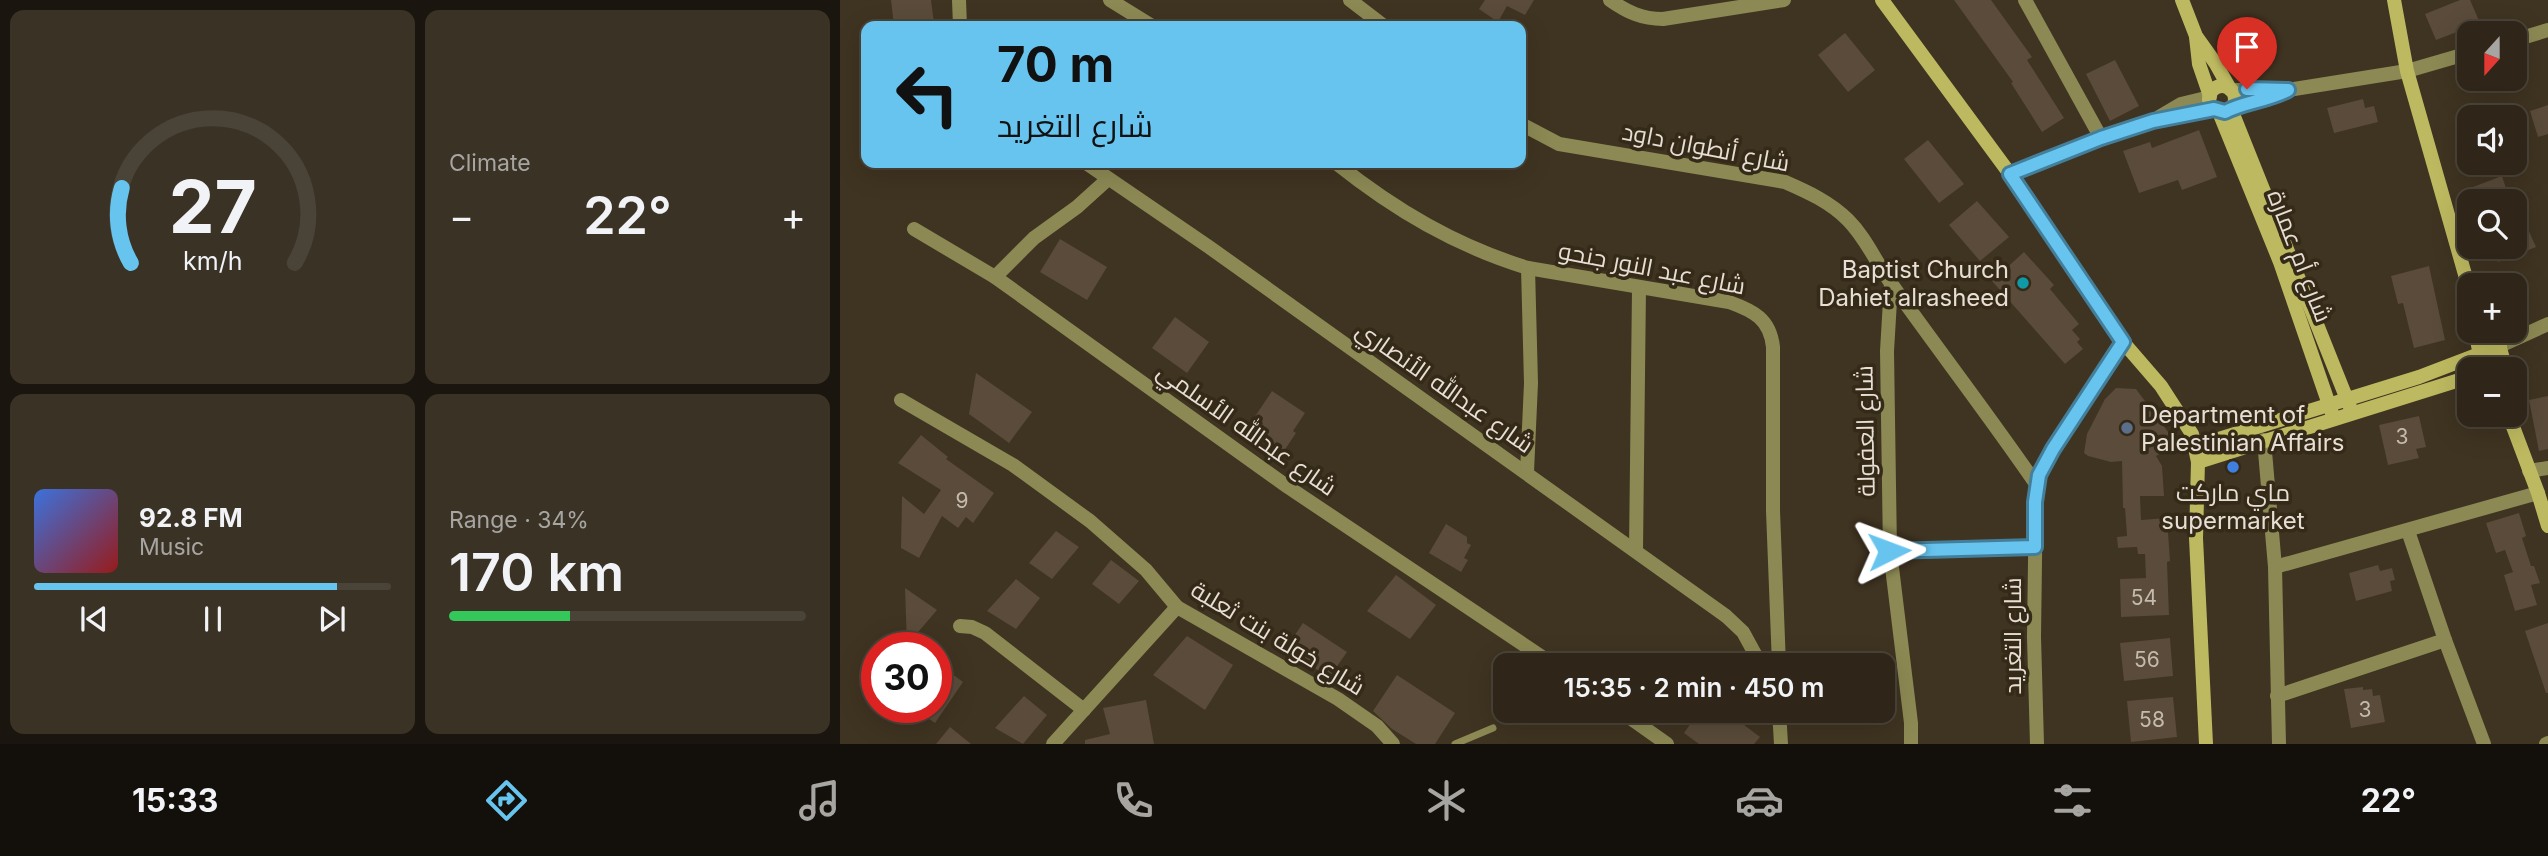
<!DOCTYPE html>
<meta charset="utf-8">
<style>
:root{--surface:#2f2619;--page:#3b3226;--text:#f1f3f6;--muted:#a7a5a2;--line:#4a4338;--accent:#67c4ef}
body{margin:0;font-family:Inter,Cairo,sans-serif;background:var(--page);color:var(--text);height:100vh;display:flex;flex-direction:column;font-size:26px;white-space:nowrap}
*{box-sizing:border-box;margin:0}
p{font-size:23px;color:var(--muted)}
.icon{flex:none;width:38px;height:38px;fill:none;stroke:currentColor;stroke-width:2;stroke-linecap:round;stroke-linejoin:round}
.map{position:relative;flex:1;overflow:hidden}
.side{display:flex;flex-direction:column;gap:10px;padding:10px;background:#1a150e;width:840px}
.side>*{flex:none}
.banner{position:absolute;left:21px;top:21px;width:665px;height:147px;border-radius:14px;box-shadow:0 7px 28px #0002,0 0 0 2px var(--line);background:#67c4ef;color:#111;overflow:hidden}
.needle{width:46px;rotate:201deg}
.tools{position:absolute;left:1617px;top:21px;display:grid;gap:14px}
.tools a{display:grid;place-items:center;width:70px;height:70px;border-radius:14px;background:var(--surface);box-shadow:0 7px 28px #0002,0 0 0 2px var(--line);font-size:35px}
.speed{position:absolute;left:21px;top:632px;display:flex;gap:14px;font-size:35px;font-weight:700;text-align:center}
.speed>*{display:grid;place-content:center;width:91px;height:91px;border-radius:50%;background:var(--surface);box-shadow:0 7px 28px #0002,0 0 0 2px var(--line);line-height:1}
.speed .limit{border:10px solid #d22;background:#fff;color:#111}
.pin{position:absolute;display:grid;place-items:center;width:60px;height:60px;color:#fff;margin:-72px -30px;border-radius:50% 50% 50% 0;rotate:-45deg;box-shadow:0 0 7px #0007}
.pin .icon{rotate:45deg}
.me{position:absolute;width:77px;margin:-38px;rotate:87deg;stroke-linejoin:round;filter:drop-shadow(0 0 5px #0008)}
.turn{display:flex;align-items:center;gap:24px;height:147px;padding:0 21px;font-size:32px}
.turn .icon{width:91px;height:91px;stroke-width:2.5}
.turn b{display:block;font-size:49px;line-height:60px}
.big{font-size:52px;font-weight:600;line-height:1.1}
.side .card{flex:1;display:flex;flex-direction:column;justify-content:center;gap:10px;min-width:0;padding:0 24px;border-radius:14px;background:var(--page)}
.side .dial{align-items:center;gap:0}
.dial svg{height:182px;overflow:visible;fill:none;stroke:var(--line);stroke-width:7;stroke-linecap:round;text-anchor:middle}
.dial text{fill:var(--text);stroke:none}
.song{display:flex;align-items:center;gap:21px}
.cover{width:84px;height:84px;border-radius:10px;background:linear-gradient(135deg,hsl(220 70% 55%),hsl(0 70% 35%))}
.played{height:7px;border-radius:4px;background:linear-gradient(90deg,var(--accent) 85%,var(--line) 85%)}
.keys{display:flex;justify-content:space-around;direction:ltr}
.heat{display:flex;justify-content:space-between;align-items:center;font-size:38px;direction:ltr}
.charge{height:10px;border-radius:5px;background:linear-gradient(90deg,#34c759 34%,var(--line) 0)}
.side .tiles{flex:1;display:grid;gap:10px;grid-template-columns:repeat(2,1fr)}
.trip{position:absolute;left:653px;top:653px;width:402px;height:70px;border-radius:14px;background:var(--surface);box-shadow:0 7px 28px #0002,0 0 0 2px var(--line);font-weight:600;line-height:70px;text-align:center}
.dock{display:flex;height:112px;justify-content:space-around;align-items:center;background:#130f0a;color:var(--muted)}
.dock .icon{width:49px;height:49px}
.dock .active{color:var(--accent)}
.dock b{font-size:32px;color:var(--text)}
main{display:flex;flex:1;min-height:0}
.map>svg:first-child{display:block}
.building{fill:#5a4b3a}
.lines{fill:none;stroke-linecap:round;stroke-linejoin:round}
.lane{stroke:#8c8954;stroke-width:7}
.street{stroke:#8c8954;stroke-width:14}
.secondary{stroke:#bdb960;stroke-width:14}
.route-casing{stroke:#437f9b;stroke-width:18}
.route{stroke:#67c4ef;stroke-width:12}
.culture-dot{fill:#0f9aa8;stroke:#352917;stroke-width:2.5}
.service-dot{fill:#5c6f8a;stroke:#352917;stroke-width:2.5}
.shop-dot{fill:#3f7fe0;stroke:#352917;stroke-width:2.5}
.labels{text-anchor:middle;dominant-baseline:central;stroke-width:7;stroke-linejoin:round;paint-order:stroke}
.number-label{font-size:21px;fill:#c4baae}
.street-label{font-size:24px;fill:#e7dfd5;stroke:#352917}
.poi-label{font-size:24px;fill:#e7dfd5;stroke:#352917;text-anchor:end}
</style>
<main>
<section class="side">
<div class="tiles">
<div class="card dial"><svg viewBox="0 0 100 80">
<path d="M14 69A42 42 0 1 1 86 69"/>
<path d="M14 69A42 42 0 0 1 10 36" stroke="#67c4ef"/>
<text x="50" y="56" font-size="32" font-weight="700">27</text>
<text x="50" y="72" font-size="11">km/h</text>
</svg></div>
<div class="card"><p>Climate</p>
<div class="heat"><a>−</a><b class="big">22°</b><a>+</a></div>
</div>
<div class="card">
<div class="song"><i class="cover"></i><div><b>92.8 FM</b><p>Music</p></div></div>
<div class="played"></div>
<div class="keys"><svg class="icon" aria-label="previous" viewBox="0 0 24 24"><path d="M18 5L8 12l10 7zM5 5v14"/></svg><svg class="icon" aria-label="pause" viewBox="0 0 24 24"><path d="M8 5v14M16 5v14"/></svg><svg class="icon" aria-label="next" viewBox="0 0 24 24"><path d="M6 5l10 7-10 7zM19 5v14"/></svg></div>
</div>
<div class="card"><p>Range · 34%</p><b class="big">170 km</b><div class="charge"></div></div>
</div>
</section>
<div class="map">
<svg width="1708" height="744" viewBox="0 0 1708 744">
<rect width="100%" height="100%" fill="#3f3321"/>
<g class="building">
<polygon points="51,0 91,0 94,23 54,26"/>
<polygon points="645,0 694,0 685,15 667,6 658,22 639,9"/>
<polygon points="1114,0 1151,0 1192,57 1187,60 1224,118 1202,132 1171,83 1173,82"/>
<polygon points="1620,0 1630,0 1640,23 1596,40 1585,14"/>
<polygon points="1005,33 1035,70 1008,92 978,55"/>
<polygon points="1275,60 1299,106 1270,121 1246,74"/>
<polygon points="1523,99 1525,108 1534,106 1538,122 1494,133 1487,108"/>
<polygon points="1708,105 1708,134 1698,137 1690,111"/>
<polygon points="1359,130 1377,177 1342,190 1338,180 1299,193 1283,151 1310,142 1312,148"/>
<polygon points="1088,140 1124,184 1099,203 1064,159"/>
<polygon points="1662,176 1670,201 1638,201 1633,187"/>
<polygon points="1137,201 1169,237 1140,261 1109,225"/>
<polygon points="1683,218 1696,247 1658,262 1652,247 1675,247 1675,221"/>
<polygon points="220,239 267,267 247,300 200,272"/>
<polygon points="1184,252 1214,285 1210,289 1239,324 1232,330 1240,339 1237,342 1243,349 1225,364 1152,281"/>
<polygon points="1589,266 1605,340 1574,348 1563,303 1558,304 1551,276"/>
<polygon points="335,317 369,342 347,373 312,348"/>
<polygon points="136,373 192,412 169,443 129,414"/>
<polygon points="1276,388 1296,389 1337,444 1316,456 1322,466 1324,496 1300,496 1301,520 1327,518 1330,561 1327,562 1329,615 1281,617 1280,579 1306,578 1305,554 1298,554 1297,547 1278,548 1277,537 1287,536 1285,508 1283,508 1282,461 1271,462 1248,456 1244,453 1247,434 1265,399"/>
<polygon points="432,391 465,413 453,431 456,433 444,451 408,427"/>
<polygon points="1708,396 1708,449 1699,451 1689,400"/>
<polygon points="1579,416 1586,447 1576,449 1579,458 1548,465 1539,425"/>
<polygon points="81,435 108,457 106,459 154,493 133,523 126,517 118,528 102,516 79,558 61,548 62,496 84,514 101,490 58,463"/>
<polygon points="1679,513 1686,536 1682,538 1691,566 1694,566 1700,583 1691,585 1697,605 1675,611 1664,575 1673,572 1665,550 1656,553 1646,523"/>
<polygon points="606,524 627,537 627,543 631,545 624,558 628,560 621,572 589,553"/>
<polygon points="216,531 239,547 212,579 189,563"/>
<polygon points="271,560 299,581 279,604 252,584"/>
<polygon points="1538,565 1540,571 1552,568 1555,580 1550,581 1552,591 1516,601 1509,573"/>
<polygon points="556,575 596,605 570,639 527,611"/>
<polygon points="176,579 200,598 176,629 147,611"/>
<polygon points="65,588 97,610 67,645"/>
<polygon points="463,623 507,652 489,678 446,648"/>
<polygon points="1708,623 1708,693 1706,693 1685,631"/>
<polygon points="347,636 393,665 365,710 313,675"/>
<polygon points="1330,638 1333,676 1284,681 1280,643"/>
<polygon points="96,662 123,682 95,723 72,707 96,707"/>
<polygon points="557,675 615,713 595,744 576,744 552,729 533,711"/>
<polygon points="1523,687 1523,690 1532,689 1533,696 1540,695 1545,722 1511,728 1504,689"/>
<polygon points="184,696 207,715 183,744 155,728"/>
<polygon points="1333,697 1337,737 1291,742 1287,701"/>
<polygon points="306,700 314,744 245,744 245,740 270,734 263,708"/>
<polygon points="685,710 713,710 703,724"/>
<polygon points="860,710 884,710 920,737 914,744 859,744 844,733"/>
<polygon points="110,727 131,744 96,744"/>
</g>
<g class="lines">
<polyline class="lane" points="615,744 653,728"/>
<g class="street">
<polyline points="119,0 120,26"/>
<polyline points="270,0 312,26"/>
<polyline points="510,0 544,26"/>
<path d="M770,0c17,12 32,19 53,19l121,-19"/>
<polyline points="1185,0 1261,138"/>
<polyline points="1675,40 1708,30"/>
<polyline points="1391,90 1448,90 1567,71 1629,53"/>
<polyline points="1392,108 1427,100 1444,92"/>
<polyline points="1319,117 1341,104 1370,97"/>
<path d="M681,124l38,20 226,38c23,10 45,20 63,38 19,19 29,45 45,66 47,66 97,131 143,198"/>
<polyline points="246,163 369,247 886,616 903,632 921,665"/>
<path d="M496,163c59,47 120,83 192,105l201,34c25,9 41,17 44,45v164l6,154"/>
<polyline points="1170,174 1261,138 1313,121 1374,109"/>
<polyline points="74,229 155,277 448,487 714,665"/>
<polyline points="155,277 194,238 237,207 268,179"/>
<polyline points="1051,284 1047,351 1050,551 1071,723 1071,744"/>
<polyline points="1660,346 1708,324"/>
<polyline points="61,400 173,465 250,521 306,570 337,607 498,699 537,726 553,744"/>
<polyline points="1424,440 1435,567 1439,744"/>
<polyline points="1689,471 1708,468"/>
<polyline points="687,472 691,383 688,268"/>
<polyline points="1568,531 1605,640 1644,744"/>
<polyline points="796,550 799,288"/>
<polyline points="1050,551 1195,547"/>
<polyline points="1435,567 1698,493"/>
<polyline points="120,626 132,627 145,633 244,710"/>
<polyline points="1437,696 1605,640"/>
<polyline points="779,710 827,744"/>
<polyline points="939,710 941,744"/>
<polyline points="213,744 337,607"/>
<polyline points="1197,744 1194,637 1196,484 1213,449 1283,342"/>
<polyline points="1706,744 1708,743"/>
</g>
<g class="secondary">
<polyline points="1042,0 1170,174 1283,342 1321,386 1352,434 1358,462 1356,538 1366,744"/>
<polyline points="1342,0 1356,36 1376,64 1390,89"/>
<polyline points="1554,0 1567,71 1628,285 1629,304"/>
<polyline points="1356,37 1359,64 1370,96"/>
<circle cx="1382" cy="99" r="13"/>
<polyline points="1391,109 1512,412"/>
<polyline points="1379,112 1440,262 1494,419"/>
<polyline points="1635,331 1643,369"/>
<polyline points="1655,331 1666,369"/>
<polyline points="1667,415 1672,424 1698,493 1708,526"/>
<polyline points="1356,446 1579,377 1660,346"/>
<polyline points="1358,462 1629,377"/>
</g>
</g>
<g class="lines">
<g class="route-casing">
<path id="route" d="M1049,551l146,-4v-45l4,-27 14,-26 70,-107 -113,-168 91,-36 52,-17 61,-12 11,3c18,-10 42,-11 63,-22l-41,-1"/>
</g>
<use href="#route" class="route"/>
</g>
<circle class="culture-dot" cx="1183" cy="283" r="7"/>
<circle class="service-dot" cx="1287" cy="428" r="7"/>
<circle class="shop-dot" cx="1393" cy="467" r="7"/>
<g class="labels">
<g class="number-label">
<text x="1562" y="436">3</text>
<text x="122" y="500">9</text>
<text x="1304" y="597">54</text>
<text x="1307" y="659">56</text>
<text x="1525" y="709">3</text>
<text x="1312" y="719">58</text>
</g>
<g class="street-label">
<text transform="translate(866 147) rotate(11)">شارع أنطوان داود</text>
<text transform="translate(1460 256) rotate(69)">شارع أم عمارة</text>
<text transform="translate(812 268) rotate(11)">شارع عبد النور جنحو</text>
<text transform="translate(605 387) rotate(35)">شارع عبدالله الأنصاري</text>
<text transform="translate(407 429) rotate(35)">شارع عبدالله الأسلمي</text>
<text transform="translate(1025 431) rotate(-91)">شارع العفولة</text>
<text transform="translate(1172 636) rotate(-90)">شارع التغريد</text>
<text transform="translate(438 638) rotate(31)">شارع خولة بنت ثعلبة</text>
</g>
<g class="poi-label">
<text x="1169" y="269">Baptist Church<tspan x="1169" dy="28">Dahiet alrasheed</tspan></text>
<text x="1301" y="414" text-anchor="start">Department of<tspan x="1301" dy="28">Palestinian Affairs</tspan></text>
<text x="1393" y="492" text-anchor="middle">ماي ماركت<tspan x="1393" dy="28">supermarket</tspan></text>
</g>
</g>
</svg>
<div class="tools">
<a><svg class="needle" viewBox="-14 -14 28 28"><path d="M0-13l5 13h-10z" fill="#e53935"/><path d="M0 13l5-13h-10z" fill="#a7a5a2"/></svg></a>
<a><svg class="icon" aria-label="sound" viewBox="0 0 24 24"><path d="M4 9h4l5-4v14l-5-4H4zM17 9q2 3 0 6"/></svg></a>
<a><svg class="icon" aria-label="search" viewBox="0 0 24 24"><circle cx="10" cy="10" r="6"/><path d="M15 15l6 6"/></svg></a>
<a>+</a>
<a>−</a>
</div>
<div class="speed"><div class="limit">30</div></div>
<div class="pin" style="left:1407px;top:89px;background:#d93025"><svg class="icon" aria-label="arrive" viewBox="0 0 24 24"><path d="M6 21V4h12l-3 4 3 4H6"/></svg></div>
<svg class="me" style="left:1049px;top:551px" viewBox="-20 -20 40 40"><path d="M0-17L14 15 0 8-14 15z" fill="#67c4ef" stroke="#fff" stroke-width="4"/></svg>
<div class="trip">15:35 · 2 min · 450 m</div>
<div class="banner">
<div class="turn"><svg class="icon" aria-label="left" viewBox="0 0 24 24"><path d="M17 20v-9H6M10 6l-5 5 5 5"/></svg><div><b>70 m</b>شارع التغريد</div></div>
</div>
</div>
</main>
<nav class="dock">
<b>15:33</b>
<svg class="icon active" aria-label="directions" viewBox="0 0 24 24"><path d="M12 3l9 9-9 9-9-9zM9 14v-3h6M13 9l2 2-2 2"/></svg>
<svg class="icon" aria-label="music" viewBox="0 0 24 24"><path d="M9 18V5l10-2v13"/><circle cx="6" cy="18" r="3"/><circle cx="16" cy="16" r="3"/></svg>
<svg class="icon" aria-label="phone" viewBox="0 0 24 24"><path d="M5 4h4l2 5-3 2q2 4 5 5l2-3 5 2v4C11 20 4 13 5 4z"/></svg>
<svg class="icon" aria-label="climate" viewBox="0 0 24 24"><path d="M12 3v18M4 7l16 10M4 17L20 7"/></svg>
<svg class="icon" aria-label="car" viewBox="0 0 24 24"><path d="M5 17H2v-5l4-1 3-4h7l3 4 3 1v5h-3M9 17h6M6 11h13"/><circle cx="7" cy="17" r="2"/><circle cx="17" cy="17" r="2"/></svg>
<svg class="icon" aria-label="filters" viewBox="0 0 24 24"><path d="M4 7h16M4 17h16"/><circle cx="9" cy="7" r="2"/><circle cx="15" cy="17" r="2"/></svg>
<b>22°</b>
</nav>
